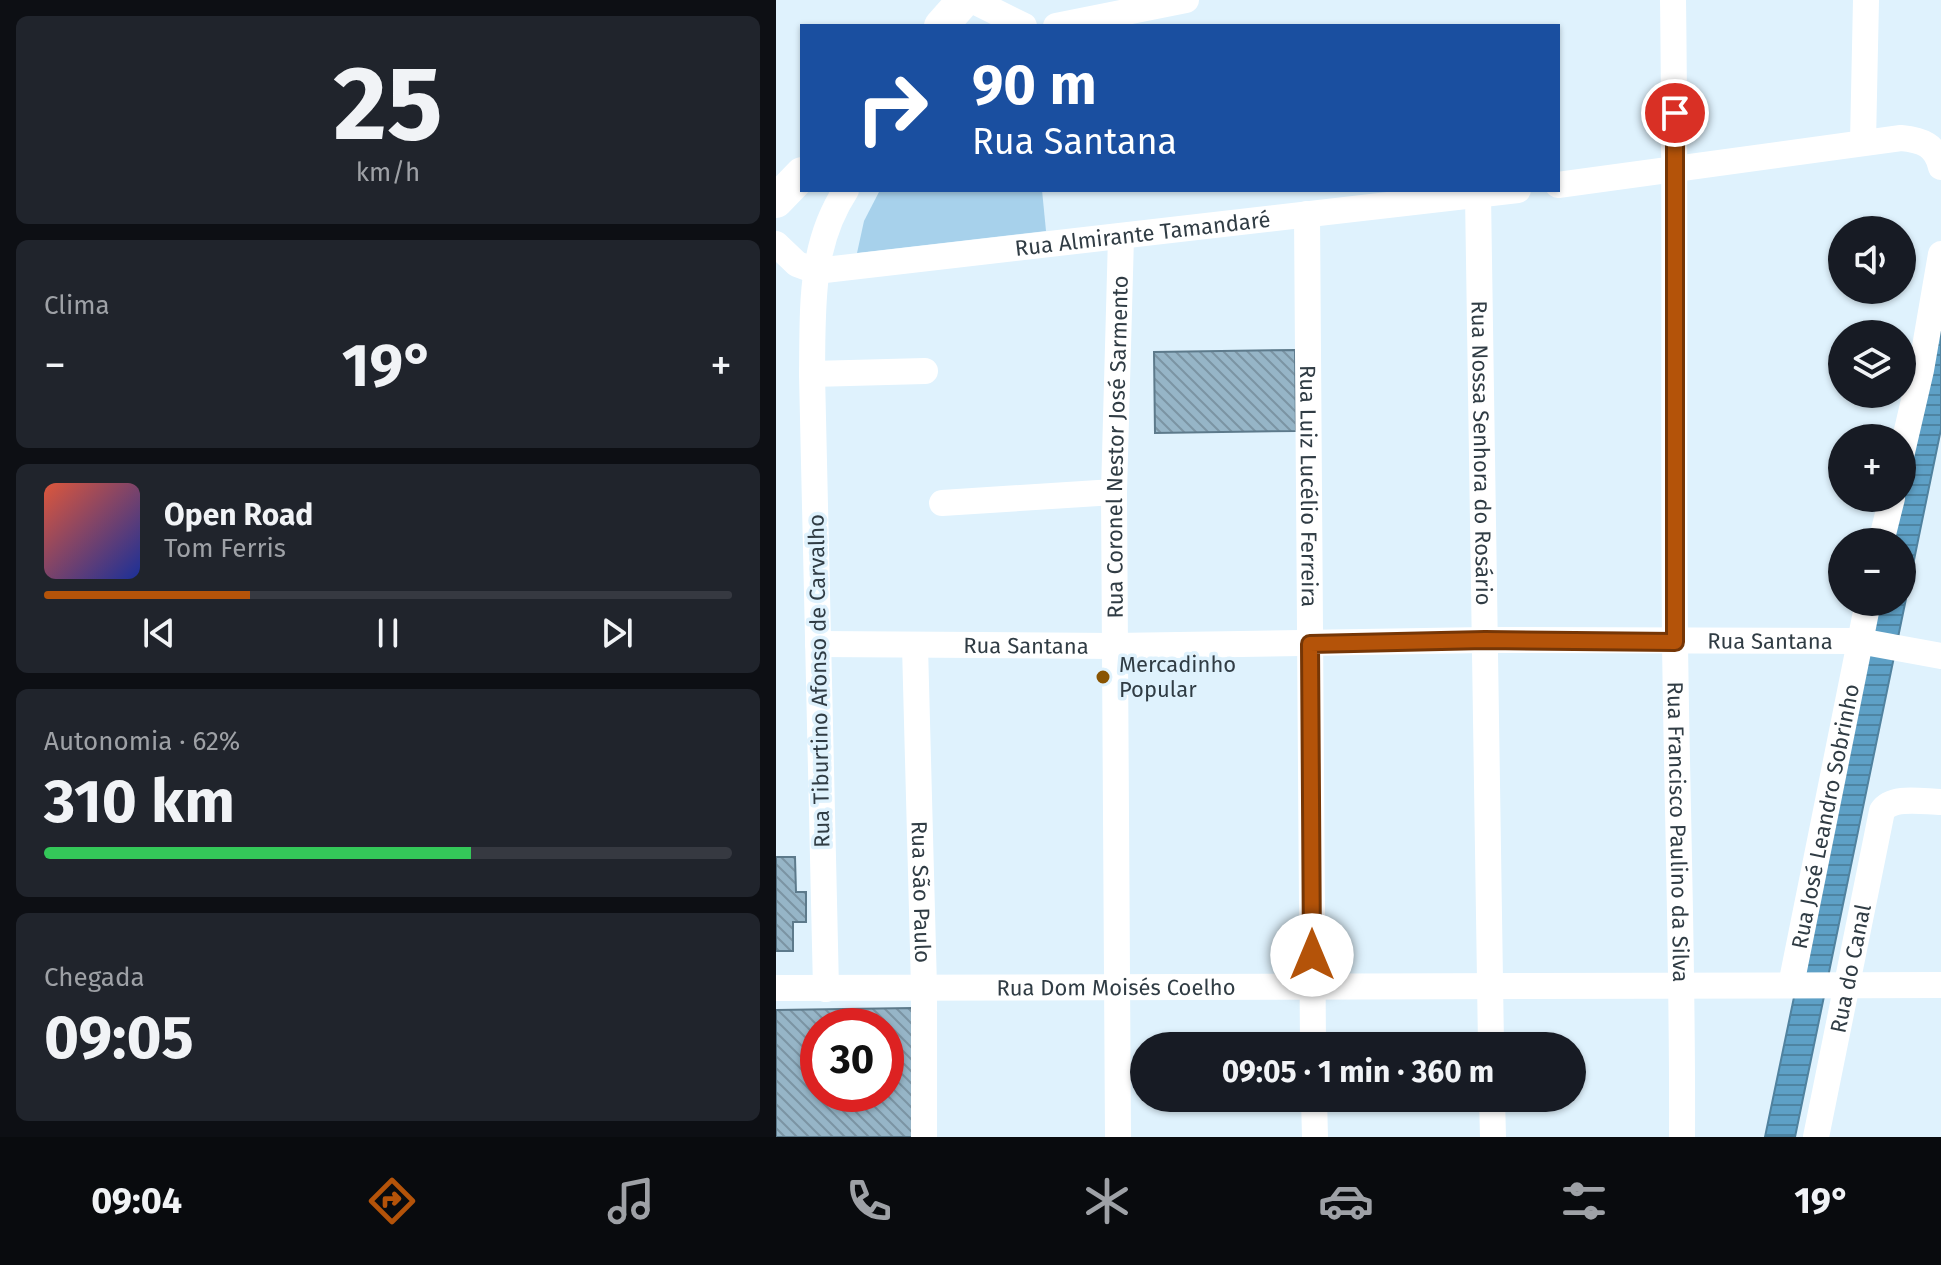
<!DOCTYPE html>
<html lang="pt">
<meta charset="utf-8">
<style>
:root{--surface:#171b24;--page:#20242c;--text:#f1f3f6;--muted:#9ea1a6;--line:#363941;--accent:#b45309}
body{margin:0;font-family:"Fira Sans",sans-serif;background:var(--page);color:var(--text);height:100vh;display:flex;flex-direction:column;font-size:30px;white-space:nowrap}
*{box-sizing:border-box;margin:0}
p{font-size:26px;color:var(--muted)}
.icon{flex:none;width:44px;height:44px;fill:none;stroke:currentColor;stroke-width:2;stroke-linecap:round;stroke-linejoin:round}
.map{position:relative;flex:1;overflow:hidden}
.drawer{display:flex;flex-direction:column;gap:16px;padding:16px;background:#0d0f14;width:776px}
.drawer>*{flex:none}
.guide{position:absolute;left:24px;top:24px;width:760px;height:168px;border-radius:0px;box-shadow:0 2px 6px #0004;background:#1a4fa0;color:#fff;overflow:hidden}
.buttons{position:absolute;left:1052px;top:216px;display:grid;gap:16px}
.buttons a{display:grid;place-items:center;width:88px;height:88px;border-radius:50%;background:var(--surface);box-shadow:0 2px 6px #0004;font-size:40px}
.speed{position:absolute;left:24px;top:1008px;display:flex;gap:16px;font-size:40px;font-weight:700;text-align:center}
.speed>*{display:grid;place-content:center;width:104px;height:104px;border-radius:50%;background:var(--surface);box-shadow:0 2px 6px #0004;line-height:1}
.speed .limit{border:12px solid #d22;background:#fff;color:#111}
.pin{position:absolute;display:grid;place-items:center;width:68px;height:68px;color:#fff;margin:-34px;border:4px solid #fff;border-radius:50%;box-shadow:0 2px 8px #0007}
.me{position:absolute;width:88px;margin:-44px;rotate:0deg;stroke-linejoin:round;filter:drop-shadow(0 0 6px #0008)}
.turn{display:flex;align-items:center;gap:28px;height:168px;padding:0 40px;font-size:36px}
.turn .icon{width:104px;height:104px;stroke-width:2.5}
.turn b{display:block;font-size:56px;line-height:68px}
.big{font-size:60px;font-weight:700;line-height:1.1}
.drawer .tile{flex:1;display:flex;flex-direction:column;justify-content:center;gap:12px;min-width:0;padding:0 28px;border-radius:12px;background:var(--page)}
.drawer .dial{align-items:center;gap:0}
.dial b{font-size:104px;line-height:1}
.song{display:flex;align-items:center;gap:24px}
.cover{width:96px;height:96px;border-radius:12px;background:linear-gradient(135deg,hsl(10 70% 55%),hsl(230 70% 35%))}
.played{height:8px;border-radius:4px;background:linear-gradient(90deg,var(--accent) 30%,var(--line) 30%)}
.keys{display:flex;justify-content:space-around;direction:ltr}
.heat{display:flex;justify-content:space-between;align-items:center;font-size:44px;direction:ltr}
.charge{height:12px;border-radius:6px;background:linear-gradient(90deg,#34c759 62%,var(--line) 0)}
.trip{position:absolute;left:354px;top:1032px;width:456px;height:80px;border-radius:40px;background:var(--surface);box-shadow:0 2px 6px #0004;font-weight:700;line-height:80px;text-align:center}
.tabs{display:flex;height:128px;justify-content:space-around;align-items:center;background:#090b0e;color:var(--muted)}
.tabs .icon{width:56px;height:56px}
.tabs .current{color:var(--accent)}
.tabs b{font-size:36px;color:var(--text)}
main{display:flex;flex:1;min-height:0}
.map>svg:first-child{display:block}
.park{fill:#a7d1eb}
.water{fill:url(#water-rules);stroke:#50829f;stroke-width:2}
.building{fill:url(#building-back-hatch);stroke:#5d7a8b;stroke-width:2;fill-rule:evenodd}
.lines{fill:none;stroke-linecap:round;stroke-linejoin:round}
.minor{stroke:#fff;stroke-width:26}
.major{stroke:#fff;stroke-width:34}
.route-casing{stroke:#753606;stroke-width:20}
.route{stroke:#b45309;stroke-width:14}
.poi-dot{fill:#895402;stroke:#dff2fd;stroke-width:3}
.labels{text-anchor:middle;dominant-baseline:central;stroke-width:7;stroke-linejoin:round;paint-order:stroke}
.street-label{font-size:22px;fill:#303c44;stroke:#dff2fd}
.poi-label{font-size:22px;fill:#303c44;stroke:#dff2fd;text-anchor:start}
</style>
<main>
<section class="drawer">
<div class="tile dial"><b>25</b><p>km/h</p></div>
<div class="tile"><p>Clima</p>
<div class="heat"><a>−</a><b class="big">19°</b><a>+</a></div>
</div>
<div class="tile">
<div class="song"><i class="cover"></i><div><b>Open Road</b><p>Tom Ferris</p></div></div>
<div class="played"></div>
<div class="keys"><svg class="icon" aria-label="previous" viewBox="0 0 24 24"><path d="M18 5L8 12l10 7zM5 5v14"/></svg><svg class="icon" aria-label="pause" viewBox="0 0 24 24"><path d="M8 5v14M16 5v14"/></svg><svg class="icon" aria-label="next" viewBox="0 0 24 24"><path d="M6 5l10 7-10 7zM19 5v14"/></svg></div>
</div>
<div class="tile"><p>Autonomia · 62%</p><b class="big">310 km</b><div class="charge"></div></div>
<div class="tile"><p>Chegada</p><b class="big">09:05</b></div>
</section>
<div class="map">
<svg width="1165" height="1137" viewBox="0 0 1165 1137">
<defs>
<pattern id="water-rules" width="6" height="5" patternUnits="userSpaceOnUse" patternTransform="scale(2)"><rect width="6" height="5" fill="#5ea0c6"/><path d="M0 2.5h6" fill="none" stroke="#4e84a2"/></pattern>
<pattern id="building-back-hatch" width="6" height="6" patternUnits="userSpaceOnUse" patternTransform="scale(2)"><rect width="6" height="6" fill="#96b5c7"/><path d="M-1 5l2 2M0 0l6 6M5-1l2 2" fill="none" stroke="#7b94a3"/></pattern>
</defs>
<rect width="100%" height="100%" fill="#dff2fd"/>
<polygon class="park" points="104,190 266,190 270,231 81,253 88,221"/>
<polygon class="water" points="1165,286 1165,429 1019,1137 989,1137 1100,602 1126,602 1126,542 1112,542 1126,498 1126,474"/>
<g class="building">
<polygon points="519,350 520,431 379,433 378,352"/>
<polygon points="0,857 19,857 20,892 30,892 30,922 17,922 17,951 0,951"/>
<path d="M136,1008l1,129h-137v-127zM42,1026h68v68h-68z"/>
</g>
<g class="lines">
<g class="minor">
<polyline points="196,0 248,26"/>
<path id="s1" d="M897,0c3,214 0,427 2,641 2,165 8,331 7,496"/>
<polyline points="280,26 410,0"/>
<polyline points="1087,142 1090,0"/>
<path d="M782,185l343,-47c21,2 35,7 40,29"/>
<path id="s2" d="M702,195l13,851"/>
<path id="s3" d="M531,214l6,832"/>
<path id="s4" d="M0,244l21,20 19,7 702,-81"/>
<polyline points="36,374 149,371"/>
<polyline points="1126,452 1145,370 1165,254"/>
<polyline points="166,503 338,492"/>
<polyline points="1105,542 1116,498"/>
<path id="s5" d="M42,644l297,2 370,-6 374,1 82,15"/>
<path id="s6" d="M139,646l9,341v150"/>
<path id="s7" d="M1015,985l77,-383"/>
<path id="s8" d="M0,988l1165,-3"/>
<path d="M50,989l-14,-615c1,-65 -3,-128 34,-184"/>
<polyline points="538,1098 539,1137"/>
<polyline points="716,1098 717,1137"/>
<path id="s9" d="M342,1137l-4,-645 7,-255"/>
<path id="s10" d="M1040,1137l66,-326c10,-16 42,-9 59,-9"/>
</g>
<g class="major">
<polyline points="165,26 188,0"/>
<polyline points="0,201 26,174"/>
</g>
</g>
<g class="lines">
<g class="route-casing">
<polyline id="route" points="536,955 534,644 709,640 899,642 899,113"/>
</g>
<use href="#route" class="route"/>
</g>
<circle class="poi-dot" cx="327" cy="677" r="8"/>
<g class="labels">
<g class="street-label">
<text stroke="none"><textPath href="#s4" startOffset="378">Rua Almirante Tamandaré</textPath></text>
<text stroke="none"><textPath href="#s9" startOffset="690">Rua Coronel Nestor José Sarmento</textPath></text>
<text stroke="none"><textPath href="#s2" startOffset="258">Rua Nossa Senhora do Rosário</textPath></text>
<text stroke="none"><textPath href="#s3" startOffset="272">Rua Luiz Lucélio Ferreira</textPath></text>
<text stroke="none"><textPath href="#s5" startOffset="952">Rua Santana</textPath></text>
<text stroke="none"><textPath href="#s5" startOffset="208">Rua Santana</textPath></text>
<text transform="translate(43 681) rotate(-91)">Rua Tiburtino Afonso de Carvalho</text>
<text stroke="none"><textPath href="#s7" startOffset="172">Rua José Leandro Sobrinho</textPath></text>
<text stroke="none"><textPath href="#s1" startOffset="832">Rua Francisco Paulino da Silva</textPath></text>
<text stroke="none"><textPath href="#s6" startOffset="246">Rua São Paulo</textPath></text>
<text stroke="none"><textPath href="#s10" startOffset="172">Rua do Canal</textPath></text>
<text stroke="none"><textPath href="#s8" startOffset="340">Rua Dom Moisés Coelho</textPath></text>
</g>
<g class="poi-label">
<text x="343" y="664">Mercadinho<tspan x="343" dy="25">Popular</tspan></text>
</g>
</g>
</svg>
<div class="buttons">
<a><svg class="icon" aria-label="sound" viewBox="0 0 24 24"><path d="M4 9h4l5-4v14l-5-4H4zM17 9q2 3 0 6"/></svg></a>
<a><svg class="icon" aria-label="layers" viewBox="0 0 24 24"><path d="M12 4l9 5-9 5-9-5zM3 14l9 5 9-5"/></svg></a>
<a>+</a>
<a>−</a>
</div>
<div class="speed"><div class="limit">30</div></div>
<div class="pin" style="left:899px;top:113px;background:#d93025"><svg class="icon" aria-label="arrive" viewBox="0 0 24 24"><path d="M6 21V4h12l-3 4 3 4H6"/></svg></div>
<svg class="me" style="left:536px;top:955px" viewBox="-20 -20 40 40"><circle r="19" fill="#fff"/><path d="M0-13L10 11 0 6-10 11z" fill="#b45309"/></svg>
<div class="trip">09:05 · 1 min · 360 m</div>
<div class="guide">
<div class="turn"><svg class="icon" aria-label="right" viewBox="0 0 24 24"><path d="M7 20v-9h11M14 6l5 5-5 5"/></svg><div><b>90 m</b>Rua Santana</div></div>
</div>
</div>
</main>
<nav class="tabs">
<b>09:04</b>
<svg class="icon current" aria-label="directions" viewBox="0 0 24 24"><path d="M12 3l9 9-9 9-9-9zM9 14v-3h6M13 9l2 2-2 2"/></svg>
<svg class="icon" aria-label="music" viewBox="0 0 24 24"><path d="M9 18V5l10-2v13"/><circle cx="6" cy="18" r="3"/><circle cx="16" cy="16" r="3"/></svg>
<svg class="icon" aria-label="phone" viewBox="0 0 24 24"><path d="M5 4h4l2 5-3 2q2 4 5 5l2-3 5 2v4C11 20 4 13 5 4z"/></svg>
<svg class="icon" aria-label="climate" viewBox="0 0 24 24"><path d="M12 3v18M4 7l16 10M4 17L20 7"/></svg>
<svg class="icon" aria-label="car" viewBox="0 0 24 24"><path d="M5 17H2v-5l4-1 3-4h7l3 4 3 1v5h-3M9 17h6M6 11h13"/><circle cx="7" cy="17" r="2"/><circle cx="17" cy="17" r="2"/></svg>
<svg class="icon" aria-label="filters" viewBox="0 0 24 24"><path d="M4 7h16M4 17h16"/><circle cx="9" cy="7" r="2"/><circle cx="15" cy="17" r="2"/></svg>
<b>19°</b>
</nav>
